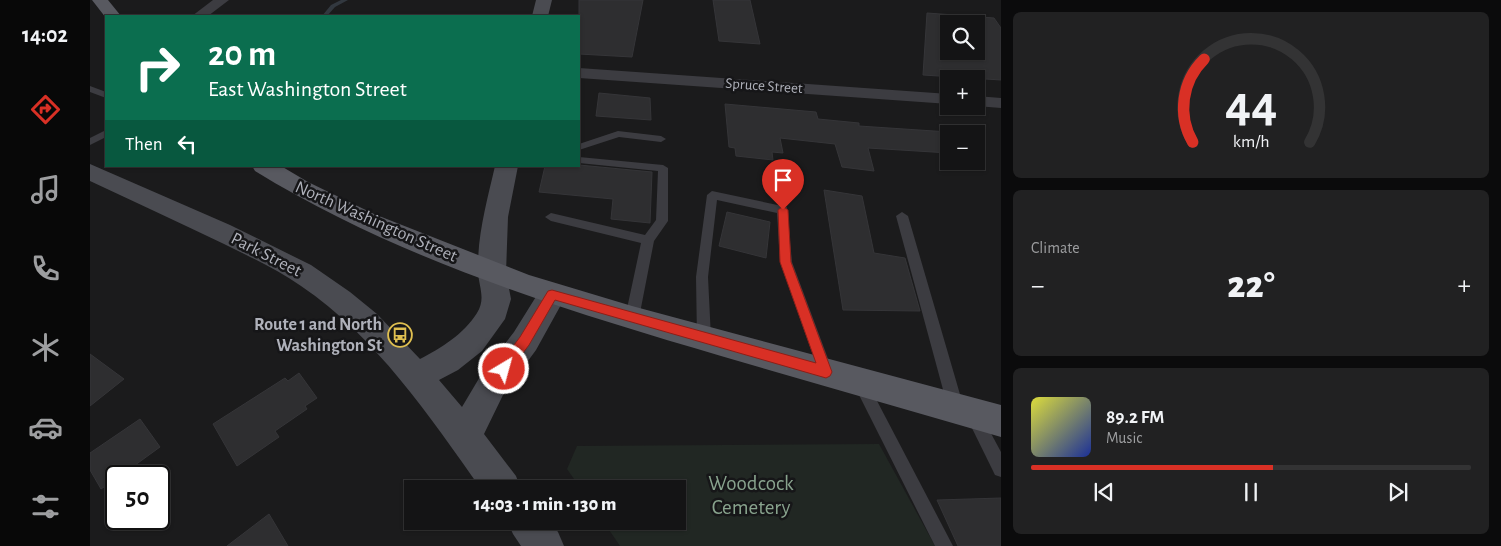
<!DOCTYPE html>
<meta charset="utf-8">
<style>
:root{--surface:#141415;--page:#212122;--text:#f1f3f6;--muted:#9d9ea0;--line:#333334;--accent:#d93025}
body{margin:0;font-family:"Alegreya Sans",sans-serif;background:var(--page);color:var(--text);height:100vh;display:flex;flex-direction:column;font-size:19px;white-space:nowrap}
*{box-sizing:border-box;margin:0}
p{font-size:16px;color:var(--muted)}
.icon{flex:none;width:28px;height:28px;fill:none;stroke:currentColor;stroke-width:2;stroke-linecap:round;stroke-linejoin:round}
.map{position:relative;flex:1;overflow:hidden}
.details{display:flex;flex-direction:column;gap:12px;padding:12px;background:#0b0b0c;width:500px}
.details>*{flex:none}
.hud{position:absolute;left:15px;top:15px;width:475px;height:152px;border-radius:0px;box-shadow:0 1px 4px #0004,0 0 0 1px var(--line);background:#0b6e4f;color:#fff;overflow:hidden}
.buttons{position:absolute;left:850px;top:15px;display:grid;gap:10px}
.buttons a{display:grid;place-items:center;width:45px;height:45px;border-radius:0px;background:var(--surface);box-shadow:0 1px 4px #0004,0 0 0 1px var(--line);font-size:25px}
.speed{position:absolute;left:15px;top:465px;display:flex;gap:10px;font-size:25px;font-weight:700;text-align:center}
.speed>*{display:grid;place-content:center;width:65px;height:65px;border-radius:50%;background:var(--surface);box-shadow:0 1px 4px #0004,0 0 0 1px var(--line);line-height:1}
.speed .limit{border:2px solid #111;border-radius:8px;background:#fff;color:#111}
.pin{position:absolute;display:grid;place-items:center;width:42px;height:42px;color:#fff;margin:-51px -21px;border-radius:50% 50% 50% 0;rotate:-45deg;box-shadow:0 0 5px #0007}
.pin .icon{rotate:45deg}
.me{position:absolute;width:55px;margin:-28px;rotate:37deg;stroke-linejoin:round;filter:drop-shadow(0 0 4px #0008)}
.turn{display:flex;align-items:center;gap:18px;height:105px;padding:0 20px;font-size:22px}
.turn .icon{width:65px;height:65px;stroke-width:2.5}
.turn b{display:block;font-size:35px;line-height:42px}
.then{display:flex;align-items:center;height:48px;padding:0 20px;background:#0003;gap:10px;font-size:19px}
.big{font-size:38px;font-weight:800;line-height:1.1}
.details .widget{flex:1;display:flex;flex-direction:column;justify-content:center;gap:8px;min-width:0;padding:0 18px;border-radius:8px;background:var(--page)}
.details .dial{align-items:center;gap:0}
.dial svg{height:130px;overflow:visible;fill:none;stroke:var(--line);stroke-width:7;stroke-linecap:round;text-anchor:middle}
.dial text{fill:var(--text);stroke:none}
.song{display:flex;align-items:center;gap:15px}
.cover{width:60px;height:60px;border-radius:8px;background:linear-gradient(135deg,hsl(60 70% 55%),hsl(230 70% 35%))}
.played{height:5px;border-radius:2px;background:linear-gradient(90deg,var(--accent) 55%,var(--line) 55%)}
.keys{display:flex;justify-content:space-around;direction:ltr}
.heat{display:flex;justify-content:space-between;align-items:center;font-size:28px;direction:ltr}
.trip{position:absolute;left:314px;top:480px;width:282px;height:50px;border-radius:0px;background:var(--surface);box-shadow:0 1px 4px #0004,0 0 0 1px var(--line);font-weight:800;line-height:50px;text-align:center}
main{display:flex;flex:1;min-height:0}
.menu{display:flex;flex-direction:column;width:90px;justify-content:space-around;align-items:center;background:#080808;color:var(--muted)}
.menu .icon{width:35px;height:35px}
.menu .current{color:var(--accent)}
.menu b{font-size:22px;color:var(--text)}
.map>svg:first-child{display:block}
.green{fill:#212723}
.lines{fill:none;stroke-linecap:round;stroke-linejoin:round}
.stream{fill:#32383f;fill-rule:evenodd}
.building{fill:#2e2e30;stroke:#353538;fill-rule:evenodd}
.lane{fill:#3c3c41;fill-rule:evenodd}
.street{fill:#3c3c41;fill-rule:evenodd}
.secondary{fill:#4a4b51;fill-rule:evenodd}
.primary{fill:#585960;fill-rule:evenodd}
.route{fill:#d93025;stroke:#8d1f18}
.labels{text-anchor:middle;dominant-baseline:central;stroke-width:5;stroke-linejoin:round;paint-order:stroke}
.far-street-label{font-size:15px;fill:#afb1ba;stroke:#161618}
.street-label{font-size:18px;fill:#afb1ba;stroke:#161618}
.poi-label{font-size:18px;font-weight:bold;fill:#afb1ba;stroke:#161618;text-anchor:end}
.near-park-label{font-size:21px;fill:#88a38d;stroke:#161618}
</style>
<main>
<nav class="menu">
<b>14:02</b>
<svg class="icon current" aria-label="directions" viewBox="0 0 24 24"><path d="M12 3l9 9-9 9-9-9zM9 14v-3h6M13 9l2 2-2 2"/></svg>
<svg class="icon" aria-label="music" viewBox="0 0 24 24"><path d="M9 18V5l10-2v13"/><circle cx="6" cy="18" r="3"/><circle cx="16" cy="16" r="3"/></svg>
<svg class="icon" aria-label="phone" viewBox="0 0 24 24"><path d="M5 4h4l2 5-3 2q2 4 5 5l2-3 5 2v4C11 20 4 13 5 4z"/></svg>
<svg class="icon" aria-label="climate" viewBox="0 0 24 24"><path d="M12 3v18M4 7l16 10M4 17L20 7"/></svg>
<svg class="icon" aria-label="car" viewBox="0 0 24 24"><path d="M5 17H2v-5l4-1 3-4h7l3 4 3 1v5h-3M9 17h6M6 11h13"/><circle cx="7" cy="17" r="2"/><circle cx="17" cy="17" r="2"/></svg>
<svg class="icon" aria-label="filters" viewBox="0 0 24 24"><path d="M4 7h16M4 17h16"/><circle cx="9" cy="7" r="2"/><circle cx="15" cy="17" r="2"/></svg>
</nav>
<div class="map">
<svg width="911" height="546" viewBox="0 0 911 546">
<rect width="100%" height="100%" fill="#1b1b1c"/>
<polygon class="green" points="789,444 845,546 530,546 513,521 588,521 588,489 491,489 477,469 487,446"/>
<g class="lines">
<polygon class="stream" points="251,0 258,0 245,7 237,16 232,16 241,5"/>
</g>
<g class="building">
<polygon points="489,0 553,0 542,57 489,54"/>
<polygon points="623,0 660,0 670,44 629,41"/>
<path d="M837,13l67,5 7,10v52l-78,-5zM859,24h27v27h-27z"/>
<polygon points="509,93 560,98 561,120 506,116"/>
<polygon points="635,104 726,112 728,119 769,123 769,126 859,132 859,153 778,148 784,171 752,167 745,144 690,138 693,153 682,152 683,160 646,156 645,148 639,147"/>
<polygon points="489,165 562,172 560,223 521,219 523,199 449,192 455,166"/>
<polygon points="734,190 772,196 784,253 815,258 830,311 753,310"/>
<polygon points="637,212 680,222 676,258 629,246"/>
<polygon points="0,354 34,379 0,406"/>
<polygon points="209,373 227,398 215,406 217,409 185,431 189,437 147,466 123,424 195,378 198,381"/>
<polygon points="50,419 70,447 30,476 26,476 26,479 11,489 0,470 0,453"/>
<polygon points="911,498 911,546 868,546 847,500"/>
<polygon points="179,514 198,546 137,546"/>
</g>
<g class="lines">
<g class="lane">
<polygon points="0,86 16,92 16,98 0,92"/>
<polygon points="16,130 16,137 0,145 0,138"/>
<polygon points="528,131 571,136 576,139 571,142 529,137 489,150 489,144"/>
<polygon points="489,157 573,165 578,168 578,221 564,241 549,318 547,322 542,323 537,322 535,318 551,243 461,221 455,217 461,213 555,235 566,220 568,171 489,163"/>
<polygon points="622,191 697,207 702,262 743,372 741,376 736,378 731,376 729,372 690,262 687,213 627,200 618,277 621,338 619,342 614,344 609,342 607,338 606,277 617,195"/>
<polygon points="812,212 818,216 874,408 871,413 866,415 861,413 858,408 806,216"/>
<polygon points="770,376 775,378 863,546 845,546 763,383 765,378"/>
<polygon points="885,411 890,413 911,452 911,477 905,475 877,418 880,413"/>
</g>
<g class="street">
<polygon points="123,0 139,0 118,16 102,16"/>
<polygon points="489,68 859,94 859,104 489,78"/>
<polygon points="886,96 911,98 911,108 886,106"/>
</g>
<g class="secondary">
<polygon points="446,0 462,0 458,16 442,16"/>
<path d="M0,164l140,61 81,40 39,27 27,22 43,45c21,-11 44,-25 57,-46 9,-14 2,-26 1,-41 -1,-36 9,-71 17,-106h23l-10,51 -2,56 5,26 -6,20 -23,32 -24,19 -19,10 23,27 19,-32 33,-43 28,-45 10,-3 10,3 4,8 -4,8 -26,47 -33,45 -19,39 32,42 5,13h-40c-52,-74 -105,-152 -180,-203 -24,-17 -51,-29 -77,-42 -44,-21 -89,-42 -134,-63z"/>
<polygon points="417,521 460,521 468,532 474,546 431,546 423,534"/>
</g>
<g class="primary">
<polygon points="2,0 18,0 31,16 16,16 16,18"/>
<path d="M162,166h29l27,16 66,32 155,61 103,31 369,99v32c-93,-27 -187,-54 -280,-81 -160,-47 -323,-97 -466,-185z"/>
</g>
</g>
<polygon class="route" points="693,206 698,210 701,262 742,372 740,376 736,378 465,300 439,345 418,373 414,375 409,373 407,369 409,365 430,337 458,291 462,290 726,363 690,262 688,210"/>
<defs>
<g id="bus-ring" transform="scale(1.25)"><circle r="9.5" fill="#161618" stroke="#dfbf50" stroke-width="1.5"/><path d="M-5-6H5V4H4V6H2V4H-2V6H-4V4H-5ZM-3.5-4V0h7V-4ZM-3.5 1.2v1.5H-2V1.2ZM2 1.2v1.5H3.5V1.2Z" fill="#dfbf50"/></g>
</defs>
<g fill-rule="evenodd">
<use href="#bus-ring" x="310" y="335"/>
</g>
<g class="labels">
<g class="far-street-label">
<text transform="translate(674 86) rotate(4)">Spruce Street</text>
</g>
<g class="street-label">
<text transform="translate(286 222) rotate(24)">North Washington Street</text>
<text transform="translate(176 255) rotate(27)">Park Street</text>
</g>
<g class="poi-label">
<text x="292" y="325">Route 1 and North<tspan x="292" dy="21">Washington St</tspan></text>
</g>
<g class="near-park-label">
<text x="661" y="483">Woodcock<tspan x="661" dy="24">Cemetery</tspan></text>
</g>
</g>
</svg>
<div class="buttons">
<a><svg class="icon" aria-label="search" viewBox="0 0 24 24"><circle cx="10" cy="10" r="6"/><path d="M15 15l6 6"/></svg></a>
<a>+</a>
<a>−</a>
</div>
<div class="speed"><div class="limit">50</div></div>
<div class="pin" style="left:693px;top:210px;background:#d93025"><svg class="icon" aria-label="arrive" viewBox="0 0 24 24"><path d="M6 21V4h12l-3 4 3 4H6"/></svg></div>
<svg class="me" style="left:414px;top:369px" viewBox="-20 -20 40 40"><circle r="17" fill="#d93025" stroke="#fff" stroke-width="3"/><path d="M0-11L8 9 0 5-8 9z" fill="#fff"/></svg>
<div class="trip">14:03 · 1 min · 130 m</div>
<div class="hud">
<div class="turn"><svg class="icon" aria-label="right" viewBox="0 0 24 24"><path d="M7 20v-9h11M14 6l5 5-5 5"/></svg><div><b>20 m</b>East Washington Street</div></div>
<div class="then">Then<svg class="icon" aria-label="left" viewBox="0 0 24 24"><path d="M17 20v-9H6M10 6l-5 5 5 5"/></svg></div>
</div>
</div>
<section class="details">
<div class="widget dial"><svg viewBox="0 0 100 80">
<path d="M14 69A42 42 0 1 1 86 69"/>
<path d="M14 69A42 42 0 0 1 21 18" stroke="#d93025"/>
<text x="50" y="56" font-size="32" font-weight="700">44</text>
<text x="50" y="72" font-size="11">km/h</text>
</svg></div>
<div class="widget"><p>Climate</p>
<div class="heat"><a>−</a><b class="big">22°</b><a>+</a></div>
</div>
<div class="widget">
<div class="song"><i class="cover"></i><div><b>89.2 FM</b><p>Music</p></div></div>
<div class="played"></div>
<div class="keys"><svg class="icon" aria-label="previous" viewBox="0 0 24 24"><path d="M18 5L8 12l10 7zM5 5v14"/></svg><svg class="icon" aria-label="pause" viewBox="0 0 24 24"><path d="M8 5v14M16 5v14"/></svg><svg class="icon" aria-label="next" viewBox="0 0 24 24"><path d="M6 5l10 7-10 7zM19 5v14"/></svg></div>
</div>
</section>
</main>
